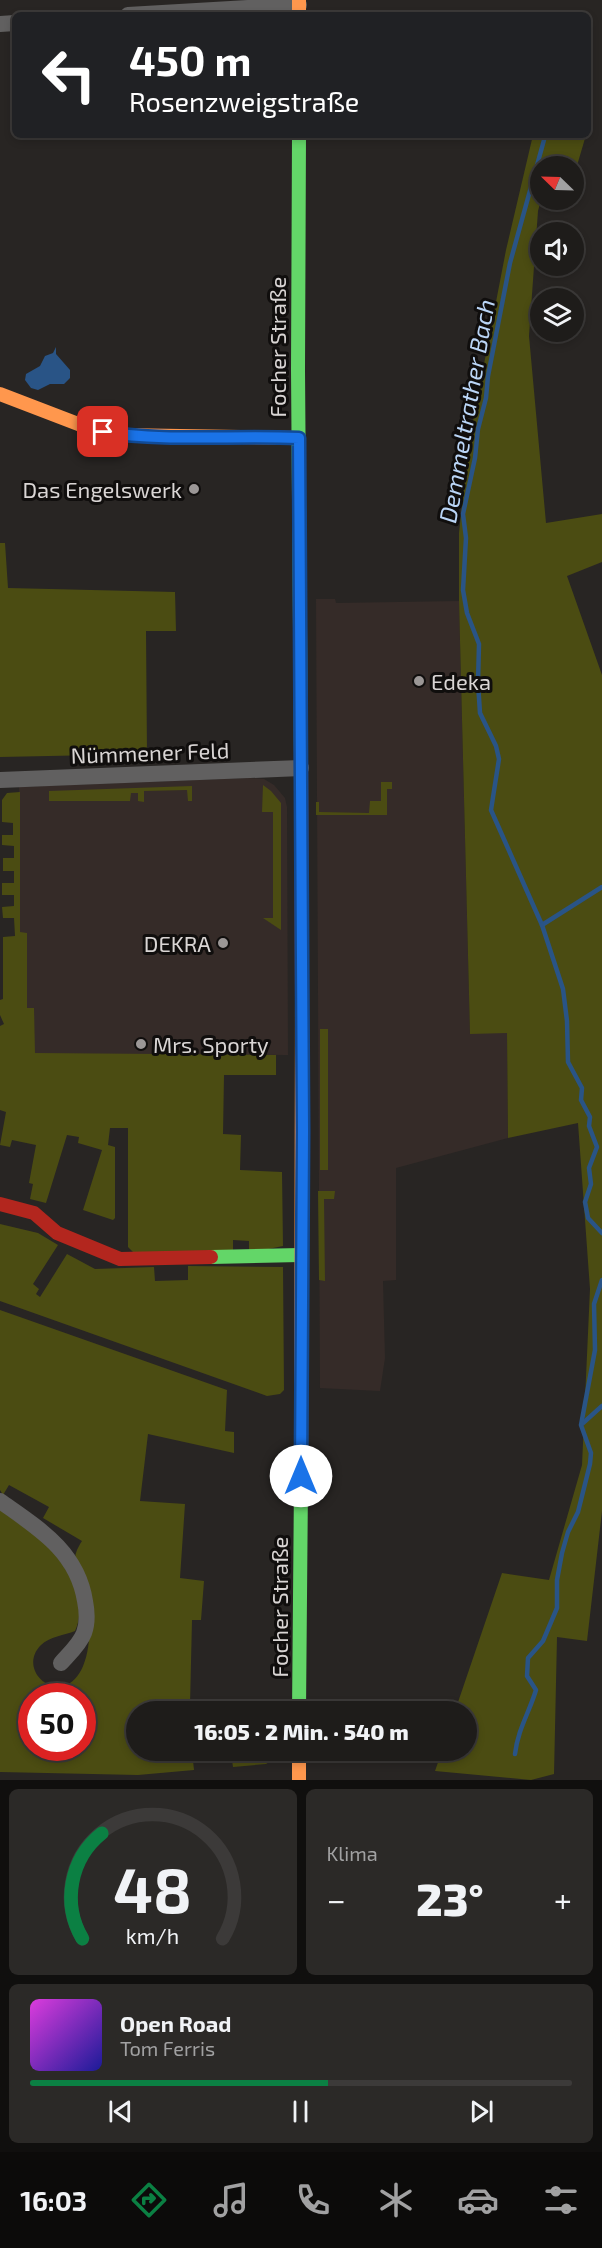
<!DOCTYPE html>
<html lang="de">
<meta charset="utf-8">
<style>
:root{--surface:#1e1c1a;--page:#2b2927;--text:#f1f3f6;--muted:#a1a1a2;--line:#3c3a39;--accent:#0b8043}
body{margin:0;font-family:"Exo 2",sans-serif;background:var(--page);color:var(--text);height:100vh;display:flex;flex-direction:column;font-size:22px;white-space:nowrap}
*{box-sizing:border-box;margin:0}
p{font-size:20px;color:var(--muted)}
.icon{flex:none;width:33px;height:33px;fill:none;stroke:currentColor;stroke-width:2;stroke-linecap:round;stroke-linejoin:round}
.map{position:relative;height:1780px;overflow:hidden}
.sheet{display:flex;flex-direction:column;gap:9px;padding:9px;background:#100f0e;flex:1}
.sheet>*{flex:none}
.banner{position:absolute;left:12px;top:12px;width:579px;height:126px;border-radius:9px;box-shadow:0 3px 9px #0003,0 0 0 2px var(--line);background:#202124;color:#fff;overflow:hidden}
.needle{width:39px;rotate:293deg}
.controls{position:absolute;left:530px;top:156px;display:grid;gap:12px}
.controls a{display:grid;place-items:center;width:54px;height:54px;border-radius:50%;background:var(--surface);box-shadow:0 3px 9px #0003,0 0 0 2px var(--line);font-size:30px}
.speed{position:absolute;left:18px;top:1683px;display:flex;gap:12px;font-size:30px;font-weight:700;text-align:center}
.speed>*{display:grid;place-content:center;width:78px;height:78px;border-radius:50%;background:var(--surface);box-shadow:0 3px 9px #0003,0 0 0 2px var(--line);line-height:1}
.speed .limit{border:9px solid #d22;background:#fff;color:#111}
.pin{position:absolute;display:grid;place-items:center;width:51px;height:51px;color:#fff;margin:-26px;border-radius:12px;box-shadow:0 3px 9px #0006}
.me{position:absolute;width:66px;margin:-33px;rotate:0deg;stroke-linejoin:round;filter:drop-shadow(0 0 4px #0008)}
.turn{display:flex;align-items:center;gap:21px;height:126px;padding:0 18px;font-size:27px}
.turn .icon{width:78px;height:78px;stroke-width:2.5}
.turn b{display:block;font-size:42px;line-height:51px}
.big{font-size:45px;font-weight:800;line-height:1.1}
.sheet .card{flex:1;display:flex;flex-direction:column;justify-content:center;gap:9px;min-width:0;padding:0 21px;border-radius:9px;background:var(--page)}
.sheet .dial{align-items:center;gap:0}
.dial svg{height:156px;overflow:visible;fill:none;stroke:var(--line);stroke-width:7;stroke-linecap:round;text-anchor:middle}
.dial text{fill:var(--text);stroke:none}
.song{display:flex;align-items:center;gap:18px}
.cover{width:72px;height:72px;border-radius:9px;background:linear-gradient(135deg,hsl(300 70% 55%),hsl(240 70% 35%))}
.played{height:6px;border-radius:3px;background:linear-gradient(90deg,var(--accent) 55%,var(--line) 55%)}
.keys{display:flex;justify-content:space-around;direction:ltr}
.heat{display:flex;justify-content:space-between;align-items:center;font-size:33px;direction:ltr}
.sheet .tiles{flex:1;display:grid;gap:9px;grid-template-columns:1fr 1fr}
.card:last-child{grid-column:span 2}
.trip{position:absolute;left:126px;top:1701px;width:351px;height:60px;border-radius:30px;background:var(--surface);box-shadow:0 3px 9px #0003,0 0 0 2px var(--line);font-weight:800;line-height:60px;text-align:center}
.dock{display:flex;height:96px;justify-content:space-around;align-items:center;background:#0c0b0a;color:var(--muted)}
.dock .icon{width:42px;height:42px}
.dock .selected{color:var(--accent)}
.dock b{font-size:27px;color:var(--text)}
.map>svg:first-child{display:block}
.built{fill:#352b28}
.green{fill:#4b4c12;fill-rule:evenodd}
.water{fill:#295486}
.lines{fill:none;stroke-linecap:round;stroke-linejoin:round}
.stream{stroke:#295486;stroke-width:4.5}
.street{stroke:#616060;stroke-width:16}
.fast{stroke:#63d668;stroke-width:14}
.slow{stroke:#ff974d;stroke-width:14}
.jam{stroke:#b3261e;stroke-width:14}
.route-casing{stroke:#114b97;stroke-width:15}
.route{stroke:#1a73e8;stroke-width:10}
.poi-dot{fill:#9b9796;stroke:#100e0d;stroke-width:2}
.labels{text-anchor:middle;dominant-baseline:central;stroke-width:6;stroke-linejoin:round;paint-order:stroke}
.street-label{font-size:22px;fill:#d9d5d4;stroke:#100e0d}
.poi-label{font-size:22px;fill:#d9d5d4;stroke:#100e0d;text-anchor:end}
.water-label{font-size:24px;font-style:italic;fill:#bad5f6;stroke:#100e0d}
</style>
<div class="map">
<svg width="602" height="1780" viewBox="0 0 602 1780">
<rect width="100%" height="100%" fill="#282523"/>
<g class="built">
<polygon points="316,599 335,599 336,603 459,601 470,1033 507,1033 508,1138 396,1168 396,1280 383,1281 385,1358 380,1391 320,1388"/>
<polygon points="249,778 264,779 274,785 285,798 287,807 288,1055 70,1054 27,1057 27,933 20,933 19,787"/>
</g>
<g class="green">
<polygon points="533,135 586,135 576,169 562,165 540,166 541,200 538,211 529,336 546,523 602,514 602,562 567,576 602,675 602,1511 587,1641 557,1637 554,1774 531,1780 435,1771 442,1751 466,1750 466,1712 455,1711 502,1573 549,1580 582,1465 590,1289 578,1123 508,1138 507,1033 470,1034 459,601 459,533 468,447 506,250"/>
<polygon points="0,543 5,543 8,588 175,592 176,631 146,631 147,754 0,757"/>
<polygon points="381,782 392,782 392,789 387,789 387,815 316,815 316,802 319,802 319,812 369,813 370,801 381,801"/>
<polygon points="263,785 271,791 281,803 281,930 263,918 273,918 273,812 262,812"/>
<polygon points="192,786 192,801 188,801 187,790 144,791 144,802 138,801 138,793 131,793 130,801 49,801 49,791"/>
<polygon points="20,792 20,932 27,933 27,1008 34,1008 35,1053 276,1055 276,1075 224,1075 223,1134 241,1135 240,1170 282,1172 283,1246 249,1253 249,1241 233,1240 233,1252 133,1252 128,1247 128,1128 110,1128 108,1145 115,1147 115,1218 113,1220 83,1210 102,1150 78,1143 79,1137 67,1135 46,1203 30,1199 33,1184 29,1183 36,1145 12,1140 10,1147 0,1145 6,1112 0,1110 0,1026 4,1024 0,1015 0,1000 3,999 3,937 15,936 14,918 3,918 2,907 14,906 14,895 2,895 2,883 14,883 14,871 3,871 3,858 14,858 14,846 2,845 2,835 13,835 13,823 2,822 2,800 7,793"/>
<rect x="320" y="1029" width="8" height="141"/>
<polygon points="318,1191 335,1191 334,1199 324,1199 325,1281 319,1280"/>
<polygon points="0,1224 38,1233 58,1245 33,1284 39,1289 36,1294 40,1297 67,1254 95,1269 154,1267 155,1281 188,1280 188,1266 283,1267 284,1390 280,1394 267,1396 0,1301"/>
<path d="M0,1310l227,80 -2,41 9,1v21l-86,-19 -8,67 45,3 -5,74 24,3 -3,39h-9l-2,85 87,1v6h-141v38l56,1 2,19 -56,5 -138,-3v-262c15,11 32,21 45,33 21,21 44,59 30,88 -10,4 -26,6 -34,14 -31,31 40,78 48,-5 1,-15 -9,-52 -11,-69 -1,-5 -4,-13 -2,-18 1,-4 4,-9 6,-12l-39,-23 6,-11 -40,-22 -6,10 -3,-5zM32,1696h50v52h-50z"/>
<polygon points="201,1751 275,1750 275,1751 274,1759 266,1764 233,1767 231,1754 202,1757"/>
</g>
<polygon class="water" points="56,347 56,354 70,370 70,378 64,384 50,384 38,390 31,388 25,380 26,374 40,366 45,356 53,353"/>
<g class="lines">
<g class="stream">
<polyline points="544,140 510,263 488,376 486,398 478,429 475,458 463,514 466,538 463,590 467,613 479,644 478,683 480,713 496,746 499,759 491,810 542,925 563,989 567,1021 568,1062 582,1088 581,1100 590,1117 589,1126 597,1147 589,1168 591,1184 585,1202 588,1218 602,1233"/>
<polyline points="542,925 602,887"/>
<polyline points="582,1424 602,1406"/>
<path d="M515,1754c3,-25 14,-41 21,-64l-9,-14 1,-18 15,-17 14,-33v-28l5,-27 6,-21 10,-20 12,-48 1,-11 -10,-28 14,-75 -1,-46 8,-24"/>
</g>
<g class="street">
<polyline points="128,15 299,5"/>
<polyline points="0,24 15,23"/>
<polyline points="0,780 301,768"/>
<path d="M0,1501c38,27 77,50 85,100 2,10 3,21 -1,32 -4,11 -15,21 -23,30"/>
</g>
<g class="fast">
<polyline points="299,135 298,370 301,756"/>
<polyline points="211,1257 300,1255"/>
<polyline points="299,1712 301,1483"/>
</g>
<g class="slow">
<polyline points="299,0 299,15"/>
<polyline points="0,394 86,427 120,435 299,438"/>
<polyline points="301,1483 302,999"/>
<polyline points="299,1750 299,1780"/>
</g>
<g class="jam">
<polyline points="301,756 302,999"/>
<polyline points="0,1204 34,1213 57,1233 120,1259 211,1257"/>
</g>
</g>
<g class="lines">
<g class="route-casing">
<path id="route" d="M103,432c64,10 131,3 196,6l4,693 -2,345"/>
</g>
<use href="#route" class="route"/>
</g>
<g class="poi-dot">
<circle cx="194" cy="489" r="6"/>
<circle cx="419" cy="681" r="6"/>
<circle cx="223" cy="943" r="6"/>
<circle cx="141" cy="1044" r="6"/>
</g>
<g class="labels">
<g class="street-label">
<text transform="translate(277 347) rotate(-90)">Focher Straße</text>
<text transform="translate(150 752) rotate(-2)">Nümmener Feld</text>
<text transform="translate(279 1607) rotate(-90)">Focher Straße</text>
</g>
<g class="poi-label">
<text x="182" y="489">Das Engelswerk</text>
<text x="431" y="681" text-anchor="start">Edeka</text>
<text x="211" y="943">DEKRA</text>
<text x="153" y="1044" text-anchor="start">Mrs. Sporty</text>
</g>
<g class="water-label">
<text transform="translate(466 411) rotate(-80)">Demmeltrather Bach</text>
</g>
</g>
</svg>
<div class="controls">
<a><svg class="needle" viewBox="-14 -14 28 28"><path d="M0-13l5 13h-10z" fill="#e53935"/><path d="M0 13l5-13h-10z" fill="#a1a1a2"/></svg></a>
<a><svg class="icon" aria-label="sound" viewBox="0 0 24 24"><path d="M4 9h4l5-4v14l-5-4H4zM17 9q2 3 0 6"/></svg></a>
<a><svg class="icon" aria-label="layers" viewBox="0 0 24 24"><path d="M12 4l9 5-9 5-9-5zM3 14l9 5 9-5"/></svg></a>
</div>
<div class="speed"><div class="limit">50</div></div>
<div class="pin" style="left:103px;top:432px;background:#d93025"><svg class="icon" aria-label="arrive" viewBox="0 0 24 24"><path d="M6 21V4h12l-3 4 3 4H6"/></svg></div>
<svg class="me" style="left:301px;top:1476px" viewBox="-20 -20 40 40"><circle r="19" fill="#fff"/><path d="M0-13L10 11 0 6-10 11z" fill="#1a73e8"/></svg>
<div class="trip">16:05 · 2 Min. · 540 m</div>
<div class="banner">
<div class="turn"><svg class="icon" aria-label="left" viewBox="0 0 24 24"><path d="M17 20v-9H6M10 6l-5 5 5 5"/></svg><div><b>450 m</b>Rosenzweigstraße</div></div>
</div>
</div>
<section class="sheet">
<div class="tiles">
<div class="card dial"><svg viewBox="0 0 100 80">
<path d="M14 69A42 42 0 1 1 86 69"/>
<path d="M14 69A42 42 0 0 1 24 15" stroke="#0b8043"/>
<text x="50" y="56" font-size="32" font-weight="700">48</text>
<text x="50" y="72" font-size="11">km/h</text>
</svg></div>
<div class="card"><p>Klima</p>
<div class="heat"><a>−</a><b class="big">23°</b><a>+</a></div>
</div>
<div class="card">
<div class="song"><i class="cover"></i><div><b>Open Road</b><p>Tom Ferris</p></div></div>
<div class="played"></div>
<div class="keys"><svg class="icon" aria-label="previous" viewBox="0 0 24 24"><path d="M18 5L8 12l10 7zM5 5v14"/></svg><svg class="icon" aria-label="pause" viewBox="0 0 24 24"><path d="M8 5v14M16 5v14"/></svg><svg class="icon" aria-label="next" viewBox="0 0 24 24"><path d="M6 5l10 7-10 7zM19 5v14"/></svg></div>
</div>
</div>
</section>
<nav class="dock">
<b>16:03</b>
<svg class="icon selected" aria-label="directions" viewBox="0 0 24 24"><path d="M12 3l9 9-9 9-9-9zM9 14v-3h6M13 9l2 2-2 2"/></svg>
<svg class="icon" aria-label="music" viewBox="0 0 24 24"><path d="M9 18V5l10-2v13"/><circle cx="6" cy="18" r="3"/><circle cx="16" cy="16" r="3"/></svg>
<svg class="icon" aria-label="phone" viewBox="0 0 24 24"><path d="M5 4h4l2 5-3 2q2 4 5 5l2-3 5 2v4C11 20 4 13 5 4z"/></svg>
<svg class="icon" aria-label="climate" viewBox="0 0 24 24"><path d="M12 3v18M4 7l16 10M4 17L20 7"/></svg>
<svg class="icon" aria-label="car" viewBox="0 0 24 24"><path d="M5 17H2v-5l4-1 3-4h7l3 4 3 1v5h-3M9 17h6M6 11h13"/><circle cx="7" cy="17" r="2"/><circle cx="17" cy="17" r="2"/></svg>
<svg class="icon" aria-label="filters" viewBox="0 0 24 24"><path d="M4 7h16M4 17h16"/><circle cx="9" cy="7" r="2"/><circle cx="15" cy="17" r="2"/></svg>
</nav>
